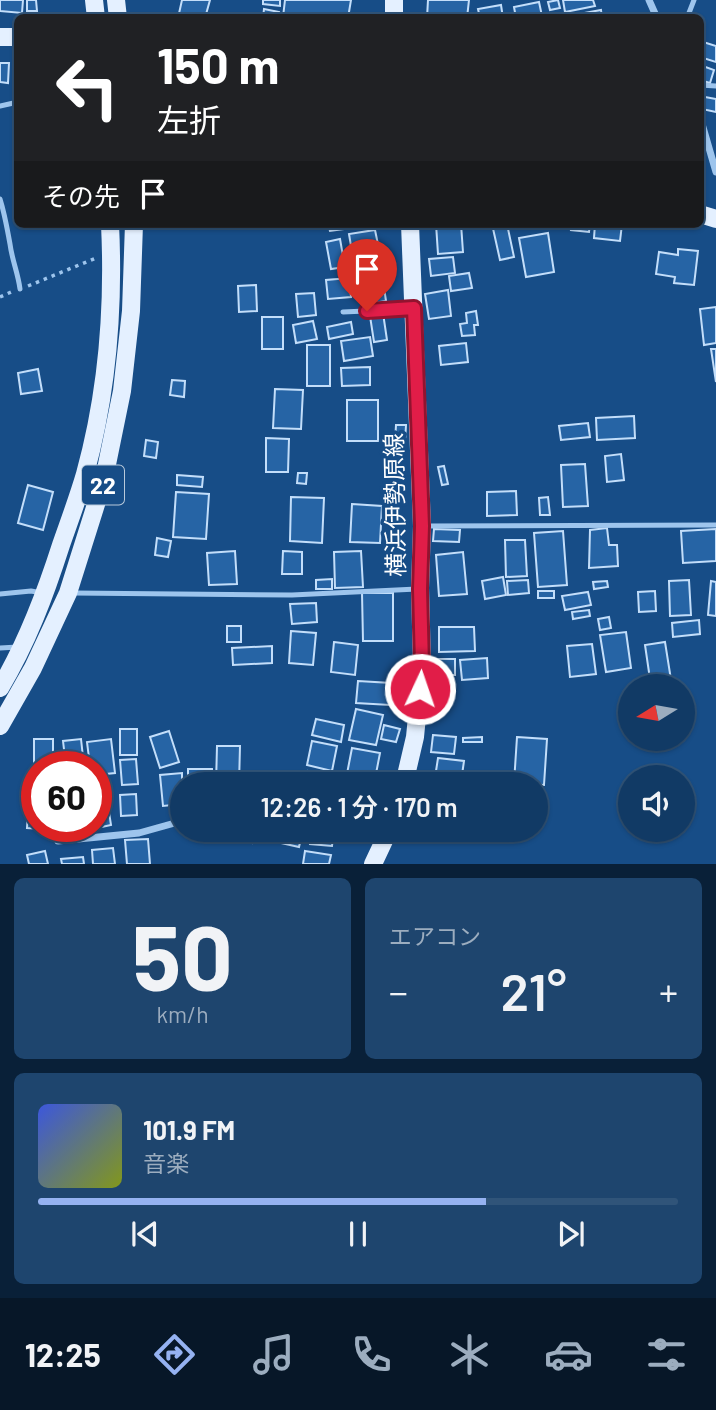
<!DOCTYPE html>
<html lang="ja">
<meta charset="utf-8">
<style>
:root{--surface:#113a65;--page:#1e456e;--text:#f1f3f6;--muted:#9cadbf;--line:#305479;--accent:#95b2f1}
body{margin:0;font-family:Barlow,"Noto Sans JP",sans-serif;background:var(--page);color:var(--text);height:100vh;display:flex;flex-direction:column;font-size:26px;white-space:nowrap}
*{box-sizing:border-box;margin:0}
p{font-size:23px;color:var(--muted)}
.icon{flex:none;width:38px;height:38px;fill:none;stroke:currentColor;stroke-width:2;stroke-linecap:round;stroke-linejoin:round}
.map{position:relative;height:864px;overflow:hidden}
.side{display:flex;flex-direction:column;gap:14px;padding:14px;background:#092038;flex:1}
.side>*{flex:none}
.banner{position:absolute;left:14px;top:14px;width:690px;height:214px;border-radius:10px;box-shadow:0 2px 5px #0004,0 0 0 2px var(--line);background:#202124;color:#fff;overflow:hidden}
.needle{width:46px;rotate:259deg}
.fabs{position:absolute;left:618px;top:674px;display:grid;gap:14px}
.fabs a{display:grid;place-items:center;width:77px;height:77px;border-radius:50%;background:var(--surface);box-shadow:0 2px 5px #0004,0 0 0 2px var(--line);font-size:35px}
.speed{position:absolute;left:21px;top:751px;display:flex;gap:14px;font-size:35px;font-weight:700;text-align:center}
.speed>*{display:grid;place-content:center;width:91px;height:91px;border-radius:50%;background:var(--surface);box-shadow:0 2px 5px #0004,0 0 0 2px var(--line);line-height:1}
.speed .limit{border:10px solid #d22;background:#fff;color:#111}
.pin{position:absolute;display:grid;place-items:center;width:60px;height:60px;color:#fff;margin:-72px -30px;border-radius:50% 50% 50% 0;rotate:-45deg;box-shadow:0 0 7px #0007}
.pin .icon{rotate:45deg}
.me{position:absolute;width:77px;margin:-38px;rotate:3deg;stroke-linejoin:round;filter:drop-shadow(0 0 5px #0008)}
.turn{display:flex;align-items:center;gap:24px;height:147px;padding:0 28px;font-size:32px}
.turn .icon{width:91px;height:91px;stroke-width:2.5}
.turn b{display:block;font-size:49px;line-height:60px}
.then{display:flex;align-items:center;height:66px;padding:0 28px;background:#0003;gap:14px;font-size:26px}
.big{font-size:52px;font-weight:600;line-height:1.1}
.side .widget{flex:1;display:flex;flex-direction:column;justify-content:center;gap:10px;min-width:0;padding:0 24px;border-radius:10px;background:var(--page)}
.side .dial{align-items:center;gap:0}
.dial b{font-size:91px;line-height:1}
.song{display:flex;align-items:center;gap:21px}
.cover{width:84px;height:84px;border-radius:10px;background:linear-gradient(135deg,hsl(230 70% 55%),hsl(70 70% 35%))}
.played{height:7px;border-radius:4px;background:linear-gradient(90deg,var(--accent) 70%,var(--line) 70%)}
.keys{display:flex;justify-content:space-around;direction:ltr}
.heat{display:flex;justify-content:space-between;align-items:center;font-size:38px;direction:ltr}
.side .tiles{flex:1;display:grid;gap:14px;grid-template-columns:1fr 1fr}
.widget:last-child{grid-column:span 2}
.trip{position:absolute;left:170px;top:772px;width:378px;height:70px;border-radius:35px;background:var(--surface);box-shadow:0 2px 5px #0004,0 0 0 2px var(--line);font-weight:600;line-height:70px;text-align:center}
.tab-bar{display:flex;height:112px;justify-content:space-around;align-items:center;background:#071728;color:var(--muted)}
.tab-bar .icon{width:49px;height:49px}
.tab-bar .active{color:var(--accent)}
.tab-bar b{font-size:32px;color:var(--text)}
.map>svg:first-child{display:block}
.building{fill:#2664a5;stroke:#c3defa;stroke-width:2}
.lines{fill:none;stroke-linecap:round;stroke-linejoin:round}
.path{stroke:#9ec5ed;stroke-width:3.5;stroke-dasharray:3.5 5;stroke-linecap:butt}
.lane{stroke:#9ec5ed;stroke-width:5}
.street{stroke:#9ec5ed;stroke-width:7}
.primary{stroke:#e4f0ff;stroke-width:18}
.route-casing{stroke:#92132f;stroke-width:18}
.route{stroke:#e11d48;stroke-width:12}
.labels{text-anchor:middle;dominant-baseline:central;stroke-width:7;stroke-linejoin:round;paint-order:stroke}
.shield{fill:#174d87;stroke:#b9cadb;stroke-width:2}
.shield-label{font-size:23px;font-weight:bold;fill:#fff}
.street-label{font-size:24px;fill:#fff;stroke:#174d87}
</style>
<div class="map">
<svg width="716" height="864" viewBox="0 0 716 864">
<rect width="100%" height="100%" fill="#174d87"/>
<g class="building">
<polygon points="0,0 23,0 22,13 0,11"/>
<polygon points="27,0 36,0 37,11 27,11"/>
<polygon points="182,0 210,0 205,18 178,18"/>
<polygon points="263,0 280,0 280,6 263,4"/>
<polygon points="285,0 351,0 348,18 283,17"/>
<polygon points="428,0 469,0 467,18 427,18"/>
<polygon points="558,0 560,8 550,10 548,2"/>
<polygon points="563,0 593,0 595,6 565,12"/>
<polygon points="539,2 542,16 516,18 514,7"/>
<polygon points="501,5 503,18 480,18 478,9"/>
<polygon points="264,9 279,12 278,18 263,18"/>
<polygon points="601,10 602,18 585,18 584,13"/>
<polygon points="700,41 716,46 716,62 700,57"/>
<polygon points="0,63 9,63 8,83 0,82"/>
<polygon points="700,65 714,70 710,83 700,80"/>
<polygon points="705,97 716,99 716,112 702,109"/>
<polygon points="328,224 344,224 345,229 330,231"/>
<polygon points="436,224 461,224 463,252 438,254"/>
<polygon points="492,224 507,224 514,257 500,260"/>
<polygon points="572,224 590,224 589,232 571,230"/>
<polygon points="595,224 622,224 620,241 594,238"/>
<polygon points="375,230 381,259 354,264 349,234"/>
<polygon points="548,233 554,272 526,277 519,238"/>
<polygon points="340,239 345,267 331,269 326,242"/>
<polygon points="678,249 698,251 694,285 674,283 675,277 656,274 659,252 678,255"/>
<polygon points="453,257 455,273 431,276 429,259"/>
<polygon points="469,273 472,288 451,291 449,276"/>
<polygon points="382,274 386,301 368,304 364,277"/>
<polygon points="349,278 351,297 328,299 326,280"/>
<polygon points="256,285 257,311 239,312 238,286"/>
<polygon points="448,290 451,316 429,319 425,294"/>
<polygon points="314,293 316,315 298,317 296,294"/>
<polygon points="716,307 716,343 704,345 700,309"/>
<polygon points="476,311 478,325 474,325 475,335 462,336 460,324 467,323 466,313"/>
<polygon points="383,313 387,340 374,342 370,316"/>
<rect x="262" y="317" width="21" height="32"/>
<polygon points="313,321 317,339 296,343 293,325"/>
<polygon points="351,322 353,334 329,339 327,327"/>
<polygon points="370,337 373,356 344,361 341,341"/>
<polygon points="466,343 468,362 441,365 439,346"/>
<rect x="307" y="345" width="23" height="41"/>
<polygon points="711,349 716,349 716,382"/>
<polygon points="370,367 370,385 342,386 341,368"/>
<polygon points="38,369 42,391 21,394 18,373"/>
<polygon points="172,380 185,381 184,397 170,395"/>
<polygon points="275,389 303,390 301,429 273,428"/>
<rect x="347" y="400" width="31" height="41"/>
<polygon points="634,416 635,438 597,440 596,418"/>
<polygon points="588,423 590,437 561,440 559,426"/>
<polygon points="396,425 406,425 405,443 395,442"/>
<polygon points="266,438 289,439 288,472 266,472"/>
<polygon points="146,440 158,442 156,458 144,456"/>
<polygon points="621,454 624,480 607,482 605,456"/>
<polygon points="585,464 588,506 563,507 561,465"/>
<polygon points="444,466 448,484 442,485 438,467"/>
<polygon points="298,473 307,473 306,484 297,483"/>
<polygon points="177,475 203,477 202,487 177,485"/>
<polygon points="28,485 53,492 43,530 18,523"/>
<polygon points="516,491 517,515 487,516 487,492"/>
<polygon points="176,492 209,494 206,539 173,537"/>
<polygon points="291,497 324,498 322,543 290,541"/>
<polygon points="548,497 550,515 540,515 539,498"/>
<polygon points="352,504 382,506 380,543 350,542"/>
<polygon points="607,528 609,545 617,545 618,566 589,568 590,530"/>
<polygon points="434,529 460,530 459,542 433,541"/>
<polygon points="716,529 716,561 683,563 681,531"/>
<polygon points="563,531 567,585 538,587 534,533"/>
<polygon points="157,538 171,541 168,557 155,555"/>
<polygon points="505,540 525,540 527,576 506,577"/>
<polygon points="235,551 237,584 209,585 207,553"/>
<polygon points="283,551 302,552 302,574 282,574"/>
<polygon points="361,551 363,587 335,588 334,552"/>
<polygon points="463,552 467,594 439,596 436,555"/>
<polygon points="503,577 506,595 485,599 482,581"/>
<polygon points="332,579 332,589 316,589 316,580"/>
<polygon points="528,580 529,593 508,595 507,581"/>
<polygon points="689,580 691,615 670,616 669,581"/>
<polygon points="607,581 608,587 594,589 593,582"/>
<polygon points="711,581 716,582 716,616 708,615"/>
<rect x="538" y="591" width="16" height="7"/>
<polygon points="655,591 656,611 639,612 638,592"/>
<polygon points="588,592 591,605 565,610 562,596"/>
<polygon points="362,593 393,593 393,641 363,641"/>
<polygon points="316,603 317,622 292,624 290,604"/>
<polygon points="589,610 590,616 573,619 572,612"/>
<polygon points="609,617 611,628 600,630 598,619"/>
<polygon points="699,620 700,634 673,637 672,623"/>
<rect x="227" y="626" width="14" height="16"/>
<polygon points="439,627 474,627 475,651 439,652"/>
<polygon points="291,631 316,633 313,665 289,663"/>
<polygon points="626,632 631,668 606,672 600,635"/>
<polygon points="334,642 358,645 355,675 331,672"/>
<polygon points="665,642 672,686 651,686 645,645"/>
<polygon points="592,644 596,674 570,677 567,646"/>
<polygon points="272,646 272,663 233,665 232,648"/>
<polygon points="487,658 488,678 462,680 460,660"/>
<rect x="434" y="659" width="21" height="16"/>
<polygon points="358,681 391,683 390,705 356,703"/>
<polygon points="356,709 383,715 376,745 349,740"/>
<polygon points="316,719 344,725 341,742 312,735"/>
<polygon points="384,725 400,729 396,742 381,739"/>
<rect x="120" y="729" width="17" height="26"/>
<polygon points="169,731 179,762 160,768 150,737"/>
<polygon points="433,735 456,737 454,754 431,752"/>
<polygon points="482,737 482,742 463,742 463,738"/>
<polygon points="517,737 547,739 544,785 514,783"/>
<polygon points="34,739 53,739 53,766 37,766 37,773 34,773"/>
<polygon points="81,739 84,766 66,766 63,741"/>
<polygon points="111,739 115,773 96,775 96,766 90,766 87,742"/>
<polygon points="312,741 337,746 332,771 307,765"/>
<polygon points="217,746 240,746 239,784 216,784"/>
<polygon points="352,748 380,753 374,784 345,784"/>
<polygon points="438,758 464,761 462,775 436,771"/>
<polygon points="136,759 138,784 122,785 120,760"/>
<polygon points="188,769 212,769 213,784 188,784"/>
<polygon points="308,771 328,777 326,784 304,784"/>
<polygon points="182,773 182,804 163,806 160,775"/>
<polygon points="106,793 111,825 97,828 96,794"/>
<polygon points="29,794 37,795 37,826 44,826 43,829 27,828"/>
<polygon points="136,794 137,815 121,816 120,795"/>
<polygon points="227,830 256,830 252,843 225,835"/>
<polygon points="284,830 303,830 299,847 281,843"/>
<polygon points="311,830 334,830 332,846 310,844"/>
<polygon points="148,839 150,864 127,864 125,840"/>
<polygon points="113,848 115,864 93,864 92,850"/>
<polygon points="45,851 48,864 29,864 27,855"/>
<polygon points="305,851 331,855 329,864 303,864"/>
<polygon points="83,857 84,864 62,864 61,859"/>
</g>
<g class="lines">
<g class="path">
<polyline points="28,286 96,258"/>
<polyline points="0,297 11,292"/>
</g>
<g class="lane">
<polyline points="687,18 694,0"/>
<polyline points="700,85 716,86"/>
<polyline points="0,106 18,102"/>
<path d="M0,199c5,16 7,29 10,45 2,16 8,29 10,45"/>
<polyline points="343,312 410,309"/>
<polyline points="425,526 716,525"/>
<polyline points="73,593 292,595 417,589"/>
<polyline points="0,594 31,591 42,593"/>
<polyline points="0,648 18,647"/>
</g>
<g class="street">
<polyline points="649,0 657,18"/>
<polyline points="700,117 716,172"/>
<polyline points="58,826 58,841 139,833 182,821"/>
</g>
<g class="primary">
<polyline points="94,0 96,18"/>
<polyline points="116,0 118,18"/>
<polyline points="394,18 394,0"/>
<polyline points="0,37 18,37"/>
<polyline points="700,214 716,219"/>
<path d="M0,688c27,-45 45,-93 61,-143 8,-23 17,-47 24,-71 22,-80 29,-167 25,-250"/>
<polyline points="0,726 33,668 68,593 104,479 122,391 131,311 134,224"/>
<polyline points="404,784 415,737 422,665 420,588 422,526 410,224"/>
<polyline points="373,864 389,830"/>
</g>
</g>
<g class="lines">
<g class="route-casing">
<polyline id="route" points="367,311 414,308 422,526 420,589 422,665 420,689"/>
</g>
<use href="#route" class="route"/>
</g>
<g class="labels">
<rect class="shield" x="82" y="465.5" width="42" height="39" rx="5"/>
<g class="shield-label">
<text x="103" y="485">22</text>
</g>
<g class="street-label">
<text transform="translate(394 505) rotate(-91)">横浜伊勢原線</text>
</g>
</g>
</svg>
<div class="fabs">
<a><svg class="needle" viewBox="-14 -14 28 28"><path d="M0-13l5 13h-10z" fill="#e53935"/><path d="M0 13l5-13h-10z" fill="#9cadbf"/></svg></a>
<a><svg class="icon" aria-label="sound" viewBox="0 0 24 24"><path d="M4 9h4l5-4v14l-5-4H4zM17 9q2 3 0 6"/></svg></a>
</div>
<div class="speed"><div class="limit">60</div></div>
<div class="pin" style="left:367px;top:311px;background:#d93025"><svg class="icon" aria-label="arrive" viewBox="0 0 24 24"><path d="M6 21V4h12l-3 4 3 4H6"/></svg></div>
<svg class="me" style="left:420px;top:689px" viewBox="-20 -20 40 40"><circle r="17" fill="#e11d48" stroke="#fff" stroke-width="3"/><path d="M0-11L8 9 0 5-8 9z" fill="#fff"/></svg>
<div class="trip">12:26 · 1 分 · 170 m</div>
<div class="banner">
<div class="turn"><svg class="icon" aria-label="left" viewBox="0 0 24 24"><path d="M17 20v-9H6M10 6l-5 5 5 5"/></svg><div><b>150 m</b>左折</div></div>
<div class="then">その先<svg class="icon" aria-label="arrive" viewBox="0 0 24 24"><path d="M6 21V4h12l-3 4 3 4H6"/></svg></div>
</div>
</div>
<section class="side">
<div class="tiles">
<div class="widget dial"><b>50</b><p>km/h</p></div>
<div class="widget"><p>エアコン</p>
<div class="heat"><a>−</a><b class="big">21°</b><a>+</a></div>
</div>
<div class="widget">
<div class="song"><i class="cover"></i><div><b>101.9 FM</b><p>音楽</p></div></div>
<div class="played"></div>
<div class="keys"><svg class="icon" aria-label="previous" viewBox="0 0 24 24"><path d="M18 5L8 12l10 7zM5 5v14"/></svg><svg class="icon" aria-label="pause" viewBox="0 0 24 24"><path d="M8 5v14M16 5v14"/></svg><svg class="icon" aria-label="next" viewBox="0 0 24 24"><path d="M6 5l10 7-10 7zM19 5v14"/></svg></div>
</div>
</div>
</section>
<nav class="tab-bar">
<b>12:25</b>
<svg class="icon active" aria-label="directions" viewBox="0 0 24 24"><path d="M12 3l9 9-9 9-9-9zM9 14v-3h6M13 9l2 2-2 2"/></svg>
<svg class="icon" aria-label="music" viewBox="0 0 24 24"><path d="M9 18V5l10-2v13"/><circle cx="6" cy="18" r="3"/><circle cx="16" cy="16" r="3"/></svg>
<svg class="icon" aria-label="phone" viewBox="0 0 24 24"><path d="M5 4h4l2 5-3 2q2 4 5 5l2-3 5 2v4C11 20 4 13 5 4z"/></svg>
<svg class="icon" aria-label="climate" viewBox="0 0 24 24"><path d="M12 3v18M4 7l16 10M4 17L20 7"/></svg>
<svg class="icon" aria-label="car" viewBox="0 0 24 24"><path d="M5 17H2v-5l4-1 3-4h7l3 4 3 1v5h-3M9 17h6M6 11h13"/><circle cx="7" cy="17" r="2"/><circle cx="17" cy="17" r="2"/></svg>
<svg class="icon" aria-label="filters" viewBox="0 0 24 24"><path d="M4 7h16M4 17h16"/><circle cx="9" cy="7" r="2"/><circle cx="15" cy="17" r="2"/></svg>
</nav>
